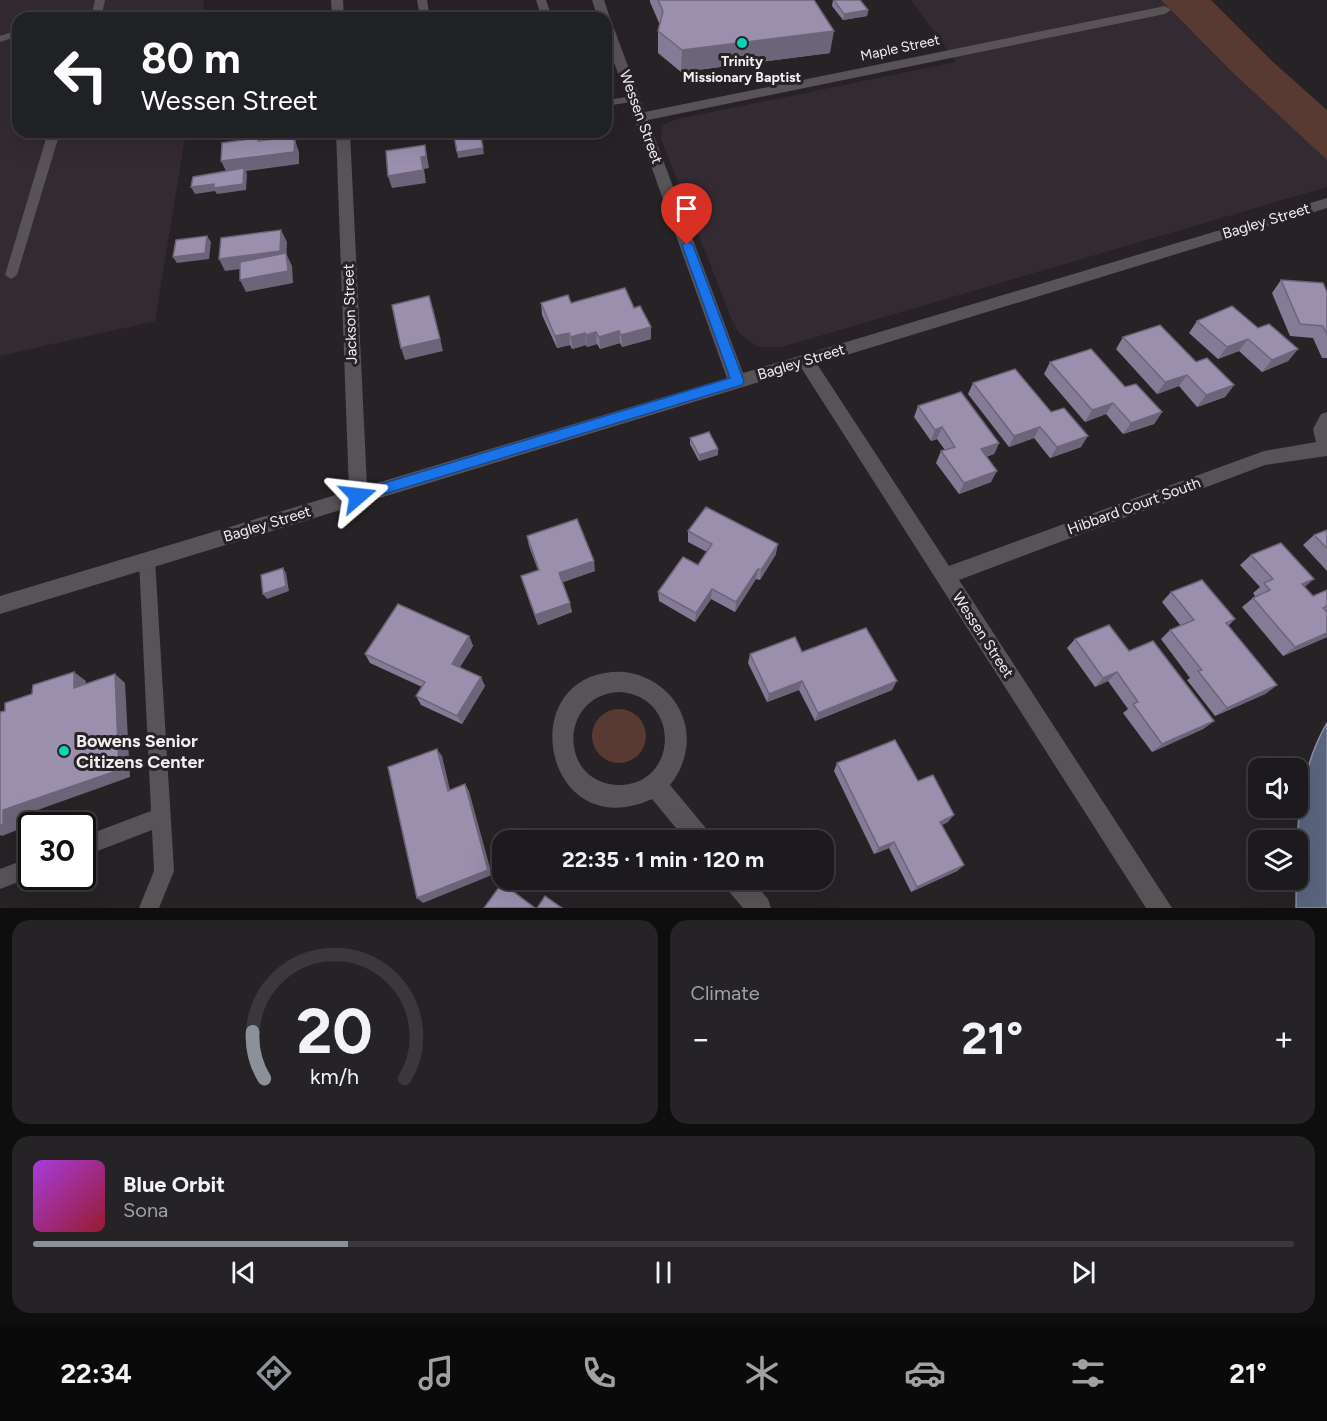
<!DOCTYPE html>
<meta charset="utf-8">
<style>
:root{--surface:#1c1a1c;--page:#252325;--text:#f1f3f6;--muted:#a0a1a3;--line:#3a383b;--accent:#8c9099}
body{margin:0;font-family:Figtree,sans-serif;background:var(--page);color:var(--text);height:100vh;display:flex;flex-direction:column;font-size:22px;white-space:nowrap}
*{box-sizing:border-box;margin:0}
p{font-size:20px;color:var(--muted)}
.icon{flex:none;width:33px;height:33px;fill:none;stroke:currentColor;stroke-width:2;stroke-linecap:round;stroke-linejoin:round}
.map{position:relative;height:908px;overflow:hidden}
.panel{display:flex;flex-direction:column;gap:12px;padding:12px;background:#0f0e0f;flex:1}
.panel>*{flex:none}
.guide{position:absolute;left:12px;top:12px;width:600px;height:126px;border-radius:18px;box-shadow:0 6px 24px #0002,0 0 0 2px var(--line);background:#202124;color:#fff;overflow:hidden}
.tools{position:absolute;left:1248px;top:758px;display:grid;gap:12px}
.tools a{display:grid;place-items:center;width:60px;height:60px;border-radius:12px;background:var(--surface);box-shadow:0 6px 24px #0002,0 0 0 2px var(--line);font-size:30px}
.speed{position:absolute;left:18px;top:812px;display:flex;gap:12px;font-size:30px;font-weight:700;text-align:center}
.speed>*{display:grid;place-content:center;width:78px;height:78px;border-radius:50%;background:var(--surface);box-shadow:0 6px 24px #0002,0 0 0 2px var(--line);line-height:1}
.speed .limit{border:3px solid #111;border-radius:9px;background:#fff;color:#111}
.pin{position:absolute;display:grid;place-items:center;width:51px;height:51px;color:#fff;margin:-62px -26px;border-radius:50% 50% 50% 0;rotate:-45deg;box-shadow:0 0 6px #0007}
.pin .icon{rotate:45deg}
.me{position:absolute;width:66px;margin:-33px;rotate:73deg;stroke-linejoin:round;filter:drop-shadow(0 0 4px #0008)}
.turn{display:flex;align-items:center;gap:21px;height:126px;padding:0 30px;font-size:27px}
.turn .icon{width:78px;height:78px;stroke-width:2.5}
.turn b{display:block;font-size:42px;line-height:51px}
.big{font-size:45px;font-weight:700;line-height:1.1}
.panel .tile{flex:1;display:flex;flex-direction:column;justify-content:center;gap:9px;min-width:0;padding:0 21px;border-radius:18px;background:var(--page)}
.panel .dial{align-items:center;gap:0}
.dial svg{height:156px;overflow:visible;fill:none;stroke:var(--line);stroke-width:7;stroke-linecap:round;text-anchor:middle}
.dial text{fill:var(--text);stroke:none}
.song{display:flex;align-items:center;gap:18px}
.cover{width:72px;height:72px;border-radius:9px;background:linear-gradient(135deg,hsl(280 70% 55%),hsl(350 70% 35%))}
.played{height:6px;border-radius:3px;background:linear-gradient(90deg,var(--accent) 25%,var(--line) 25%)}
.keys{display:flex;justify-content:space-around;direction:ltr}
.heat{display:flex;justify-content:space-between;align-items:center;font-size:33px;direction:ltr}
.panel .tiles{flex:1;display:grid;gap:12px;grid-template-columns:1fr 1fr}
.tile:last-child{grid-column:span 2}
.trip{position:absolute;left:492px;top:830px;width:342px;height:60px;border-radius:18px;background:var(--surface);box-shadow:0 6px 24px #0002,0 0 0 2px var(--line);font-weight:700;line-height:60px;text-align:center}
.dock{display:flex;height:96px;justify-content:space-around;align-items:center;background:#0b0a0b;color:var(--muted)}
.dock .icon{width:42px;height:42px}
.dock .on{color:var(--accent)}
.dock b{font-size:27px;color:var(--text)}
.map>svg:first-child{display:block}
.built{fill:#342a32}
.green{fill:#583a33}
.water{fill:#5a647f;stroke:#878da1;stroke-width:1.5}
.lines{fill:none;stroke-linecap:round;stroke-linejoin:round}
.lane{fill:#585357;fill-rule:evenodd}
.street{fill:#585357;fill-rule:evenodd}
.wall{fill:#847c96}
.shaded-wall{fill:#6c657a}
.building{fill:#9a90ae;stroke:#6c657a;stroke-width:1.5}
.route{fill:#1a73e8;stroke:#114b97;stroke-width:1.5}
.poi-dot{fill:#0cd5b5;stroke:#262226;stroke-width:2}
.labels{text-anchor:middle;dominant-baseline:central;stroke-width:6;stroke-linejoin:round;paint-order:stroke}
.far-street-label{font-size:14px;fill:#f1eef1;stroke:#262226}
.far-poi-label{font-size:14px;font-weight:bold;fill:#f1eef1;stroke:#262226}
.street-label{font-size:15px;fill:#f1eef1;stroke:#262226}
.near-poi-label{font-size:18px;font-weight:bold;fill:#f1eef1;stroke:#262226;text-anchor:start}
</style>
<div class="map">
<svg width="1327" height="908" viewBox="0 0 1327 908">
<rect width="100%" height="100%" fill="#262226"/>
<g class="built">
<polygon points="0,0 204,0 202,18 18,18 18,132 186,132 155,321 0,356"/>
<polygon points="911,0 1161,0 1232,72 1327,160 1327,187 782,347 758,347 739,333 732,320 661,139 662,127 668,122 682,118 956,62"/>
</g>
<g class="green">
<polygon points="1161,0 1211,0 1273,62 1327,110 1327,160 1232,72"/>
<circle cx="619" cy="736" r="27"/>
</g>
<path class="water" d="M1327,723v185h-31c1,-63 -3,-127 31,-185z"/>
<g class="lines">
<g class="lane">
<polygon points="95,0 105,0 101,18 91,18"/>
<polygon points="417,0 427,0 430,18 420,18"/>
<polygon points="536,0 546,0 552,18 542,18"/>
<polygon points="18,30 18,36 0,42 0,36"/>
<polygon points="634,96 639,99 638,101 606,106 606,100"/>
<polygon points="48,132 60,132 17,275 11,279 5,275"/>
<polygon points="147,553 153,555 155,560 174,871 159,908 139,908 154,871 152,830 82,857 82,837 151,811 139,560 141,555"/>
<polygon points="32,857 32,876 34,876 0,889 0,869"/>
</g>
<g class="street">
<polygon points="331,0 343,0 344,18 332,18"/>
<polygon points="592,0 604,0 610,18 608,20 612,23 645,112 1165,6 1171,10 1165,14 648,120 743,373 1327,198 1327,208 817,364 949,566 1264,451 1316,442 1313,429 1321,414 1327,412 1327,456 1265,465 959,580 1172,908 1146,908 802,369 0,614 0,596 349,491 336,132 350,132 367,486 727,378 606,40 606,18 598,18"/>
<path d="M625,672c56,8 81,68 45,113l39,47 4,8h-27l-34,-41c-111,50 -142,-133 -27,-127zM619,692c63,3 60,95 -2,93 -59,-3 -58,-90 2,-93z"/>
<polygon points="723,879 751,879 768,899 771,908 743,908 726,888"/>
</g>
</g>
<g class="wall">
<polygon points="650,0 814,0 830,53 681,72 658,53 658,31 660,25 650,2"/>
<polygon points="833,0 868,10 867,16 843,20 832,6"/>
<polygon points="1281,280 1327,292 1327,358 1322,358 1313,338 1290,336 1272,293"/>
<polygon points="541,303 571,303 651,339 622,347 620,343 600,349 597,344 587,347 586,345 572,349 570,345 557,348 542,315"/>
<polygon points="1197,321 1258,328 1298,349 1288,361 1262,372 1239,351 1218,359 1189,333"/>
<polygon points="1123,337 1196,362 1234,385 1225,397 1197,407 1179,386 1157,394 1116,349"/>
<polygon points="1050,362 1125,387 1162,412 1154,424 1123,434 1106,414 1085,422 1044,374"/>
<polygon points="973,383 1081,447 1050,458 1034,438 1009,447 968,394"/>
<polygon points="918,406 999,443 994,454 986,457 991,482 959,494 936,463 941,451 945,450 937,439 931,441 914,417"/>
<polygon points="690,438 718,455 699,461 690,444"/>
<polygon points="1327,530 1327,571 1303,545 1314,535"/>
<polygon points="688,531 776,554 760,580 756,579 735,612 711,599 695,622 659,601 658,592 698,565 707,552 688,542"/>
<polygon points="527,536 595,571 562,582 572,612 538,625 524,586 521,576 538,570 529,546"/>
<polygon points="1251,555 1314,579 1304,587 1313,596 1327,590 1327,610 1326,611 1327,637 1283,656 1242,607 1253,598 1255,596 1253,593 1260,587 1240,565"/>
<polygon points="1171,592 1235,619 1228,626 1277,685 1265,694 1215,716 1187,680 1190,678 1161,639 1170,630 1181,626 1162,602"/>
<polygon points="469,636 473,646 460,667 485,686 462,724 421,705 416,696 422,687 370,663 365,654"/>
<polygon points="1075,639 1129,651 1214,721 1203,729 1152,752 1123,713 1128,709 1108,681 1095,687 1067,648"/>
<polygon points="802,652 892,690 815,721 799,690 767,702 748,663 750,654"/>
<polygon points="837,763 918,781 948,822 942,825 964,865 957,871 911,892 889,848 874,854 834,771"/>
</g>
<g class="shaded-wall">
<polygon points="868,10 867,16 843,20 844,14"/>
<polygon points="834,31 830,53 681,72 682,50"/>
<polygon points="295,140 299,152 299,164 246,171 247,174 246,190 217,194 215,191 195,194 191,187 214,184 227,173 221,161"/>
<polygon points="425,145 429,168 424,169 426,183 392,188 388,176 421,157"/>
<polygon points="483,148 484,154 458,158 457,152"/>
<polygon points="281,230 287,242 286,263 225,271 219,259"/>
<polygon points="207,236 211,242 209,259 177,263 173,257"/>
<polygon points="286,253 292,266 293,283 246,292 240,280"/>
<polygon points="433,308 443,351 405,360 401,348"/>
<polygon points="651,327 651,339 622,347 621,335"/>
<polygon points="619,331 620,343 600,349 599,337"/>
<polygon points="596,332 597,344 587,347 586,335"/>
<polygon points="569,333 570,345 557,348 555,336"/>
<polygon points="585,333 586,345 572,349 571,337"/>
<polygon points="1248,339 1239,351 1218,359 1227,347"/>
<polygon points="1298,349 1288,361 1262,372 1272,360"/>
<polygon points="1187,375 1179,386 1157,394 1165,382"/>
<polygon points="1234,385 1225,397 1197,407 1206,395"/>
<polygon points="1113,403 1106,414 1085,422 1092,410"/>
<polygon points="1162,412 1154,424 1123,434 1131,423"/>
<polygon points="942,427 937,439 931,441 935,430"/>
<polygon points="1040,427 1034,438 1009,447 1014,436"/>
<polygon points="1088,436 1081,447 1050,458 1057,447"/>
<polygon points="999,443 994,454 976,460 981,449"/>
<polygon points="718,449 718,455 699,461 699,455"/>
<polygon points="997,471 991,482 959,494 964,483"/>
<polygon points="778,544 776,554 760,580 761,570"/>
<polygon points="594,561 595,571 561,583 559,573"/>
<polygon points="283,568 286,573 289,591 267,599 263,594"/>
<polygon points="758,569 756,579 735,612 736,602"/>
<polygon points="1314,579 1302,589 1302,584"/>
<polygon points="712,589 711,599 695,622 696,613"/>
<polygon points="570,603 572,612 538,625 535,615"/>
<polygon points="1327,633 1327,637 1283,656 1295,647"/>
<polygon points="469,636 473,646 456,673 452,664"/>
<polygon points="74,672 86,681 85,696 74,688"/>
<polygon points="1117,672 1108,681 1095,687 1103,678"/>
<polygon points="115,674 125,683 130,777 18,817 17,830 2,836 0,835 0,825 3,810"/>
<polygon points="481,677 485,686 462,724 457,716"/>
<polygon points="802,681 799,690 767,702 769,694"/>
<polygon points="897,681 892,690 815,721 818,713"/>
<polygon points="1277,685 1265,694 1215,716 1227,708"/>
<polygon points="1214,721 1203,729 1152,752 1162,744"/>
<polygon points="437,749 442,756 452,798 448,791"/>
<polygon points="465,784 469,791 492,875 423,903 417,898"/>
<polygon points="954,815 948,822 934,828 940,822"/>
<polygon points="894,842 889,848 874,854 879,848"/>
<polygon points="964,865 957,871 911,892 917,887"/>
</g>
<g class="building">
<polygon points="658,0 814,0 834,31 682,50 658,31 663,11"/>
<polygon points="834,0 860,0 868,10 844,14"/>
<polygon points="480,132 483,148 457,152 454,136"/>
<polygon points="258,138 258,141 285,138 295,140 294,152 221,161 222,143"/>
<polygon points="425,145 426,156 421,157 423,170 388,176 386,151"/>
<polygon points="244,168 243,184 214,188 214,184 191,187 193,177"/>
<polygon points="281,230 280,251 219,259 221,238"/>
<polygon points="207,236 205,253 173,257 176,240"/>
<polygon points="286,253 288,271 240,280 240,262"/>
<polygon points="1281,280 1323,283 1327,292 1327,334 1323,326 1300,324"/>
<polygon points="625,288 634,308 640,306 651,327 621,335 619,331 599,337 596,332 586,335 585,333 571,337 569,333 555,336 541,303 568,295 571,303"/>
<polygon points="429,296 440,339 401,348 392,305"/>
<polygon points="1232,306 1258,328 1269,324 1298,349 1272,360 1248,339 1227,347 1197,321"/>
<polygon points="1160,325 1196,362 1207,358 1234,385 1206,395 1187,375 1165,382 1123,337"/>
<polygon points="1091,349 1125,387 1136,384 1162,412 1131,423 1113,403 1092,410 1050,362"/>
<polygon points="1015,369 1051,412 1064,408 1088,436 1057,447 1040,427 1014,436 973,383"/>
<polygon points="961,392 999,443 981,449 997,471 964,483 941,451 955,447 942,427 935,430 918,406"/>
<polygon points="709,432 718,449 699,455 690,438"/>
<polygon points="706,507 778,544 761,570 758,569 736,602 712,589 696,613 658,592 683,557 698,565 712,544 688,531"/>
<polygon points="577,519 594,561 559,573 570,603 535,615 521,576 539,570 527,536"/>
<polygon points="1327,530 1327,548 1314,535"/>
<polygon points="1281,543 1314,579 1302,584 1313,596 1327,590 1327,606 1323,608 1327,612 1327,633 1295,647 1253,598 1270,590 1264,583 1273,579 1251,555"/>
<polygon points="283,568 286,586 263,594 261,575"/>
<polygon points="1202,580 1235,619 1226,623 1277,685 1227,708 1198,671 1202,670 1170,630 1194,620 1171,592"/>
<polygon points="398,604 469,636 452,664 481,677 457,716 416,696 425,682 365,654"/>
<polygon points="1109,625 1129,651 1153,641 1214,721 1162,744 1133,704 1138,702 1117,672 1103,678 1075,639"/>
<polygon points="866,628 897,681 818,713 802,681 769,694 750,654 795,637 802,652"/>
<polygon points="74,672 74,688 115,674 119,770 3,810 3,824 0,825 0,712 5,711 5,703 32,694 33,685"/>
<polygon points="895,740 918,781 933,775 954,815 940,822 964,865 917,887 894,842 879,848 837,763"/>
<polygon points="437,749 448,791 465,784 488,870 417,898 388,767"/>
<polygon points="502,883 535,908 484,908"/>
<polygon points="545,896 562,908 537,908"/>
</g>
<polygon class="route" points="687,241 693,245 744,381 742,385 358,502 353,501 351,496 353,492 358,491 730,378 682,245"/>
<g class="poi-dot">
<circle cx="742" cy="43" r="6"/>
<circle cx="64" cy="751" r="6"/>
</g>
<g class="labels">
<g class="far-street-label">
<text transform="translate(900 48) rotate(-12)">Maple Street</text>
</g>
<g class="far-poi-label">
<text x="742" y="61">Trinity<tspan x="742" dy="16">Missionary Baptist</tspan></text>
</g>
<g class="street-label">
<text transform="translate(641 117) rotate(70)">Wessen Street</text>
<text transform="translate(1266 221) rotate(-17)">Bagley Street</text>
<text transform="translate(350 314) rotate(-92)">Jackson Street</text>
<text transform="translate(801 362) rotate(-17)">Bagley Street</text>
<text transform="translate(1134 506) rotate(-20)">Hibbard Court South</text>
<text transform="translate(267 524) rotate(-17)">Bagley Street</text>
<text transform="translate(983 635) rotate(57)">Wessen Street</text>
</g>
<g class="near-poi-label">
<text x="76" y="741">Bowens Senior<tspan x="76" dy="21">Citizens Center</tspan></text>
</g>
</g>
</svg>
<div class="tools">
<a><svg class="icon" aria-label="sound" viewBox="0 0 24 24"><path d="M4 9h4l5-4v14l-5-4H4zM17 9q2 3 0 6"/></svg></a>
<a><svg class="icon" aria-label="layers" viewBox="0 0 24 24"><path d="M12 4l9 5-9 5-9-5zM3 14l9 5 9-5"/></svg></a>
</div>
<div class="speed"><div class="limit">30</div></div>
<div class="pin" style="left:687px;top:245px;background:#d93025"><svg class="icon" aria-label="arrive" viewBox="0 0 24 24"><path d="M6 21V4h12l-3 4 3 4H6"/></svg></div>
<svg class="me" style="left:358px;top:496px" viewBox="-20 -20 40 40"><path d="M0-17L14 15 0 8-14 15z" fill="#1a73e8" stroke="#fff" stroke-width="4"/></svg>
<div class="trip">22:35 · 1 min · 120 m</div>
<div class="guide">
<div class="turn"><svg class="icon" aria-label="left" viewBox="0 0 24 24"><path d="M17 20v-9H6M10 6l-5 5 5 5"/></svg><div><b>80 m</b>Wessen Street</div></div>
</div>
</div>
<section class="panel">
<div class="tiles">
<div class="tile dial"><svg viewBox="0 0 100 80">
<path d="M14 69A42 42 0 1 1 86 69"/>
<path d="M14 69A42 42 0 0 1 8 45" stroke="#8c9099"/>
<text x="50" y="56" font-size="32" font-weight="700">20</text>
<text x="50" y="72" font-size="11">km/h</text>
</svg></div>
<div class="tile"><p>Climate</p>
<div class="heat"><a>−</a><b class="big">21°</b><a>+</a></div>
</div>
<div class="tile">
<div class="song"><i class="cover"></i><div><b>Blue Orbit</b><p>Sona</p></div></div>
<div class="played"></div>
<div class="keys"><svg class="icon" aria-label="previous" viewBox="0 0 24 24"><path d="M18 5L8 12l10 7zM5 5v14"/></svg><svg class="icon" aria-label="pause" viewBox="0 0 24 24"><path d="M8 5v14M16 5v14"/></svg><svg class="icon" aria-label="next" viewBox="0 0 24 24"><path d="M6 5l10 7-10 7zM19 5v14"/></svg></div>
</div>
</div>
</section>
<nav class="dock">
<b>22:34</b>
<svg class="icon on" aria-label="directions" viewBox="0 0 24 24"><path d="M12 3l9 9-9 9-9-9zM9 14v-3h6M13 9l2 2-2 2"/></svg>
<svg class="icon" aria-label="music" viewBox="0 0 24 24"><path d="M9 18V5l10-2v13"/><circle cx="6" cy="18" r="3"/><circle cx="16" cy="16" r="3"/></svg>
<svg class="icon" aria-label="phone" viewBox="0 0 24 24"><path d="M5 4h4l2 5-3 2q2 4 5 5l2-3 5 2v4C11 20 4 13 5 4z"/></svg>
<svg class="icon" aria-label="climate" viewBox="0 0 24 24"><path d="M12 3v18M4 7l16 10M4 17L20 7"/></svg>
<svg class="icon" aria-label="car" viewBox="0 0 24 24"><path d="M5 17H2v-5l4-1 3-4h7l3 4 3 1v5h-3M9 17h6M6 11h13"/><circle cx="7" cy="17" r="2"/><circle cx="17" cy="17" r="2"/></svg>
<svg class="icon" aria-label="filters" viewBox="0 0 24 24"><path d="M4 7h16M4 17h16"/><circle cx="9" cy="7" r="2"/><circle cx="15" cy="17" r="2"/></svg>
<b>21°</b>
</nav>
